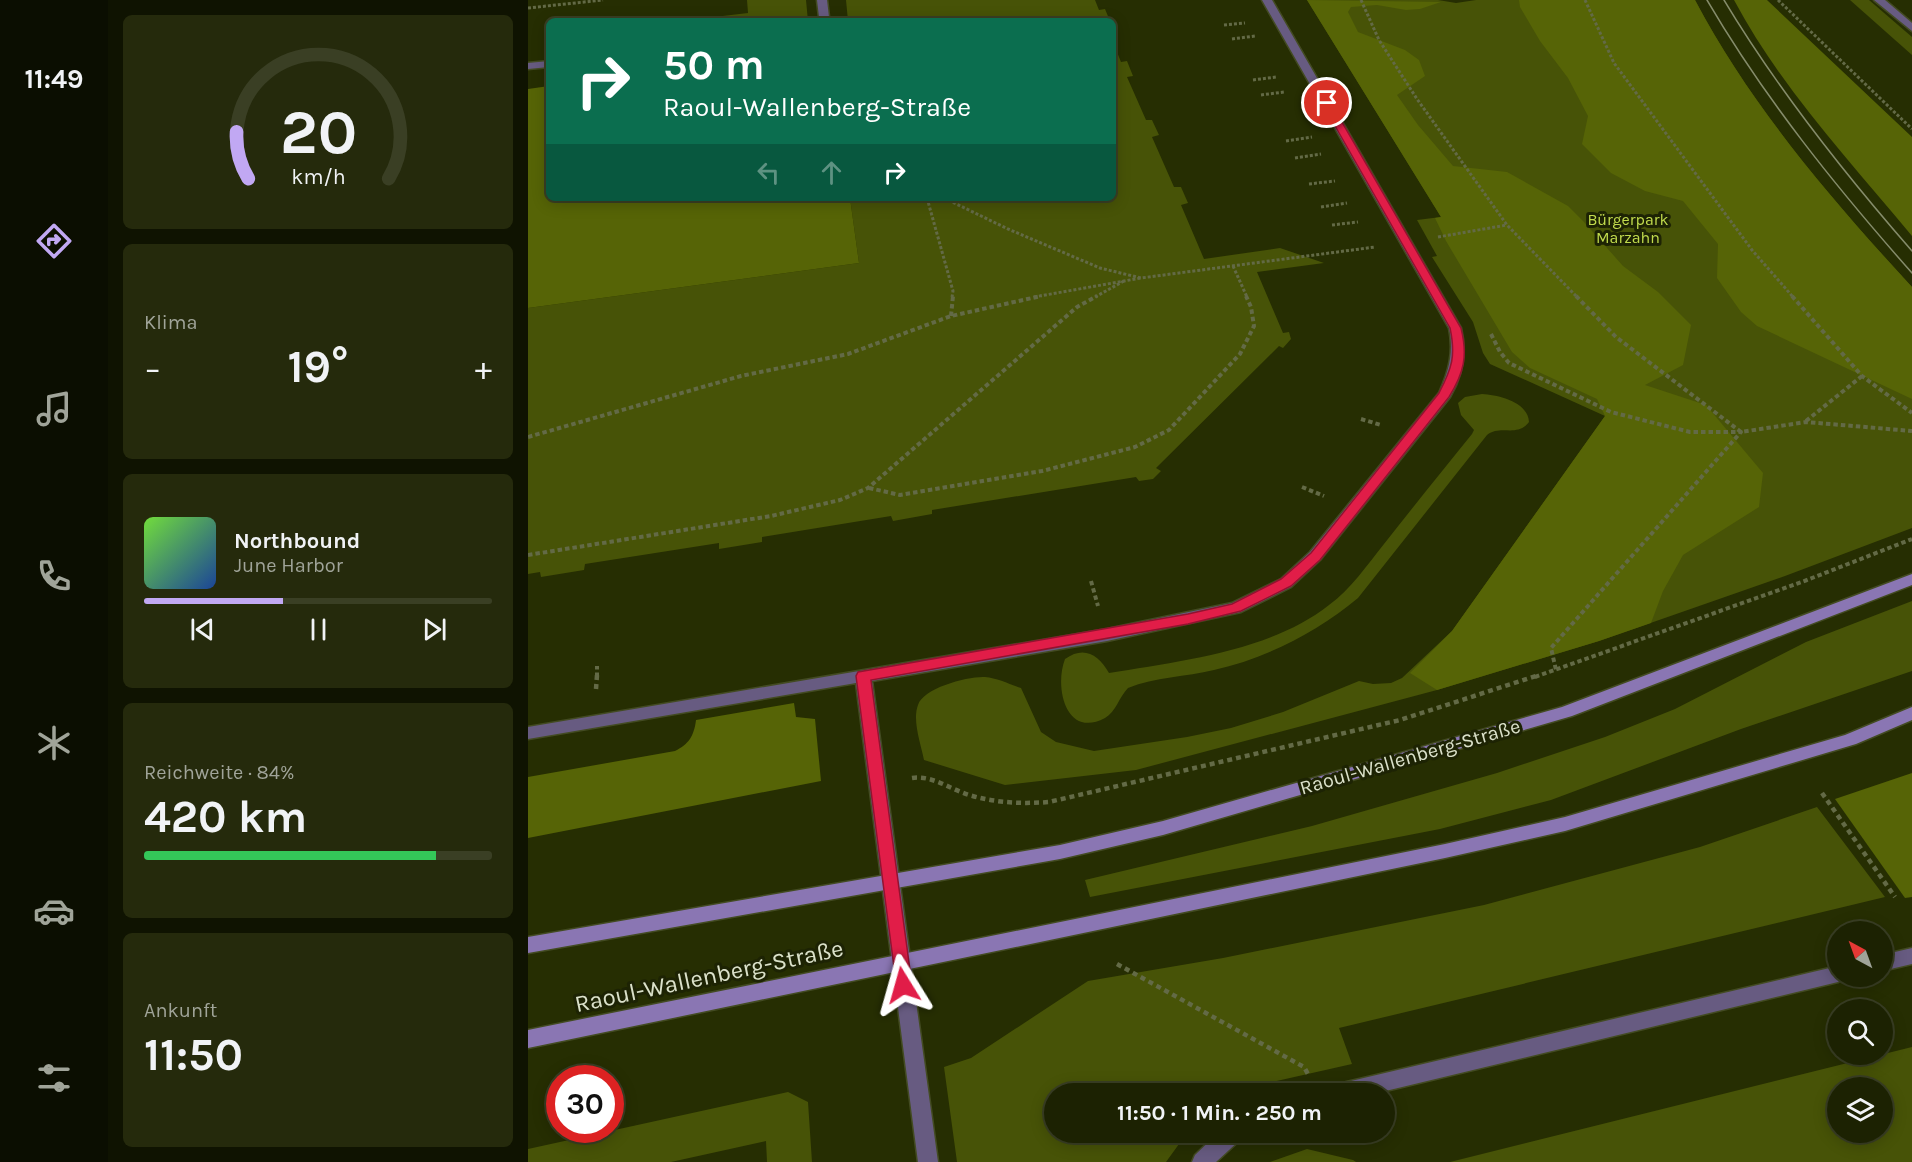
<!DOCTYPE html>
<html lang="de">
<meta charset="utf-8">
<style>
:root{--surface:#1c2202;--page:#252a0c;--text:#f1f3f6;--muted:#a0a499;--line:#3a3f24;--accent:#c1a8f3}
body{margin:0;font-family:Karla,sans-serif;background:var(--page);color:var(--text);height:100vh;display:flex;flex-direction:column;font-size:22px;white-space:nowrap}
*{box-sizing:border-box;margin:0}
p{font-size:20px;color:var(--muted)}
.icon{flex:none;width:33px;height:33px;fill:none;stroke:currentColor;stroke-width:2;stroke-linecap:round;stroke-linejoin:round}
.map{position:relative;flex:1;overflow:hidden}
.details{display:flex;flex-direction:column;gap:15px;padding:15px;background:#0f1301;width:420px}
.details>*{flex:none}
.hud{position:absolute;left:18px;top:18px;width:570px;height:183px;border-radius:9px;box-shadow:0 3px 15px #0003,0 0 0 2px var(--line);background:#0b6e4f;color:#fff;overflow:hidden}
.needle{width:39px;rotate:319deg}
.controls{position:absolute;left:1299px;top:921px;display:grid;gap:12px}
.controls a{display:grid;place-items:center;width:66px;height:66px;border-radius:50%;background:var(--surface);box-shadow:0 3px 15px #0003,0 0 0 2px var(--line);font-size:30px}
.speed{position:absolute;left:18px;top:1065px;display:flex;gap:12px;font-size:30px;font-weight:700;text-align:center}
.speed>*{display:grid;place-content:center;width:78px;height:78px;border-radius:50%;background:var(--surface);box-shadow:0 3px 15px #0003,0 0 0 2px var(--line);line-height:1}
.speed .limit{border:9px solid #d22;background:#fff;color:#111}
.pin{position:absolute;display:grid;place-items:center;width:51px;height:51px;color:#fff;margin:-26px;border:3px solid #fff;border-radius:50%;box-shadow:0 2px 6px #0007}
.me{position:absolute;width:66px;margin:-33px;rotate:352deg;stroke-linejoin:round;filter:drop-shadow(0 0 4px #0008)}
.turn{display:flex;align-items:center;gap:21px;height:126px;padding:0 18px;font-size:27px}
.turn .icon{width:78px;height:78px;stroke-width:2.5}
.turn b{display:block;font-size:42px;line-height:51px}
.lanes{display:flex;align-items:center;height:57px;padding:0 18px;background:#0003;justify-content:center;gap:30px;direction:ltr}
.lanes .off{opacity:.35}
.big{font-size:45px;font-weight:700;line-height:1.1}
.details .card{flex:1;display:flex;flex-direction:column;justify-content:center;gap:9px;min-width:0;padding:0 21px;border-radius:9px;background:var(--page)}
.details .dial{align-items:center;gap:0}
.dial svg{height:156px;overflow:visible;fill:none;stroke:var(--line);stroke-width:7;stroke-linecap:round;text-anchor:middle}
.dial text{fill:var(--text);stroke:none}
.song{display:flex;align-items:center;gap:18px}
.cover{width:72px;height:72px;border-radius:9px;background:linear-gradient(135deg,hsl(100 70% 55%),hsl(220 70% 35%))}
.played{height:6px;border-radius:3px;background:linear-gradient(90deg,var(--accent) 40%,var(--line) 40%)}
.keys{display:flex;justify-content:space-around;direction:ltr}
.heat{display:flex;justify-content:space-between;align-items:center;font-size:33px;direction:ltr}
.charge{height:9px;border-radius:4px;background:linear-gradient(90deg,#34c759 84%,var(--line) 0)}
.trip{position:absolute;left:516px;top:1083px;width:351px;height:60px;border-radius:30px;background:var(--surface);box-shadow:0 3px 15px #0003,0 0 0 2px var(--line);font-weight:700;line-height:60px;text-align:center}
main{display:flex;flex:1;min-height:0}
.menu{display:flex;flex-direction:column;width:108px;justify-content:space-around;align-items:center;background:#0b0e01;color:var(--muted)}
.menu .icon{width:42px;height:42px}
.menu .current{color:var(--accent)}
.menu b{font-size:27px;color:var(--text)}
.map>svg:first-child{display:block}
.green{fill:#475307;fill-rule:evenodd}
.forest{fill:#566406}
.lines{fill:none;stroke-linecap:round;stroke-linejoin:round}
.minor-casing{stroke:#434b22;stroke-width:3}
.secondary-casing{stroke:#434b22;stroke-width:3}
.path-far2{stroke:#636a46;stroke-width:3;stroke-dasharray:3 2;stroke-linecap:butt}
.path-far1{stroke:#636a46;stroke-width:4;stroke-dasharray:4.5 3;stroke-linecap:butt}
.path{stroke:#636a46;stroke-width:4.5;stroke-dasharray:5 4;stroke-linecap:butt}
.minor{fill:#675b81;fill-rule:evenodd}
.secondary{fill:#8a76b3;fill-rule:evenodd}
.tram{stroke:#858c6b;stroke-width:1.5}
.route{fill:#e11d48;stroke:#92132f;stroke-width:1.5}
.labels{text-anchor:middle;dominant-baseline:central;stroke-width:6;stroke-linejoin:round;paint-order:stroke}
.far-park-label{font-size:16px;fill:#c1db4d;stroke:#1d2304}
.street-label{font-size:20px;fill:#dbe1ca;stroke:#1d2304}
.near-street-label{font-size:24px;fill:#dbe1ca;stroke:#1d2304}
</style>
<main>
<nav class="menu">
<b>11:49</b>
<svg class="icon current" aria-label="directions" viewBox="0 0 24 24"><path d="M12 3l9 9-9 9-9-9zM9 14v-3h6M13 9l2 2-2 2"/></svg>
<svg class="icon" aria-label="music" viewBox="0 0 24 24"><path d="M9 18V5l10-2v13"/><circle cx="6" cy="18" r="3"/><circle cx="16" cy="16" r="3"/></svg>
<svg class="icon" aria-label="phone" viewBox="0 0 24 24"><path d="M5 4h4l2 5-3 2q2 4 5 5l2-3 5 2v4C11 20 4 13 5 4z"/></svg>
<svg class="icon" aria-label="climate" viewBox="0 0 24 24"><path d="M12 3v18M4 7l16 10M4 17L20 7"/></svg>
<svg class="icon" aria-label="car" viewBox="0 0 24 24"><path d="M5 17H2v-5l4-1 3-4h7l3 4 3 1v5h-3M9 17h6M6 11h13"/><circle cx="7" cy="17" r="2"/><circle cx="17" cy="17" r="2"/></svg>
<svg class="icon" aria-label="filters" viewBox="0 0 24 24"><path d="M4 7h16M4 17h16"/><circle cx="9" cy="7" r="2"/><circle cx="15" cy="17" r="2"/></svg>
</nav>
<section class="details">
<div class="card dial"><svg viewBox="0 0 100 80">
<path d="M14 69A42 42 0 1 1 86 69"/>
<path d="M14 69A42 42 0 0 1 8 45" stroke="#c1a8f3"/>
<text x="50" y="56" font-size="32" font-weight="700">20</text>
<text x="50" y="72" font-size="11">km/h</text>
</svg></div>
<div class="card"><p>Klima</p>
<div class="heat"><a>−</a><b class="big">19°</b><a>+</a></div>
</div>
<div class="card">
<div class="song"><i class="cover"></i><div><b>Northbound</b><p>June Harbor</p></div></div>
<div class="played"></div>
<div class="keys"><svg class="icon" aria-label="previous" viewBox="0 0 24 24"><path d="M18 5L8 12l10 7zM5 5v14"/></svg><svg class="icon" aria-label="pause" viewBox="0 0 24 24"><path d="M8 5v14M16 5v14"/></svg><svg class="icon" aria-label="next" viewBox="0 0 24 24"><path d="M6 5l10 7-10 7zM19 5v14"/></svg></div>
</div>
<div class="card"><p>Reichweite · 84%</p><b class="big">420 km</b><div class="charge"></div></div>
<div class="card"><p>Ankunft</p><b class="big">11:50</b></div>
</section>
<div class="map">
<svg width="1384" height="1162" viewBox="0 0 1384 1162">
<rect width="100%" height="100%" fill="#262e02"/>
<g class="green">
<polygon points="219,0 278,0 280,21 152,21 220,13"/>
<polygon points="318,0 567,0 571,10 577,9 582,21 320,21"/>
<path d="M779,0h131l18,3 20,-3h219c56,106 136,199 217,287v241l-127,48 -186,65 -162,49 -301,80 -131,15 -81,-25c-3,-16 -12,-39 -6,-55 5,-17 50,-29 67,-28 12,1 24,7 36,11l20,44 15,10 38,9 93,-14 44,-9 52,-16 76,-31 14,3 18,-1 11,-5 50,-47 153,-215 -115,-52 -7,-11 -10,-31 -41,-65 5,-1 -20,-36 24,-3z"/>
<polygon points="1322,0 1341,0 1384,37 1384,55"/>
<polygon points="585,42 593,62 599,61 605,76 599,77 618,120 624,120 631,135 624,137 646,187 653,187 660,203 653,205 676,259 752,248 796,263 729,272 755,333 761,332 763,339 755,348 751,346 628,468 633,471 625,479 611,481 608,477 404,510 404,514 365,521 363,516 234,537 234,542 191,549 191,543 57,564 56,570 13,577 12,572 0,574 0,308 331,263 322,198 585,198"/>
<path d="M954,394c17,1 46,8 47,28 -12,16 -28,2 -42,13l-129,163c-41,34 -91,60 -144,72 -28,7 -59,7 -86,18 -9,9 -12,24 -23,30 -39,21 -51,-31 -40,-59 19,-14 34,-4 44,14 71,-12 162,-22 220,-68 22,-16 38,-40 55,-61 29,-37 59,-74 88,-110l2,-4 -13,-15 -3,-12 7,-6z"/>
<polygon points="1384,601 1384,671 1213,729 1023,800 912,829 562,897 557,880 784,826 969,773 1077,737 1147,709 1278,642"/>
<polygon points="1289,807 1357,897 811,1028 824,1064 731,1085 714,1093 526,1094 526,1132 659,1133 638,1162 429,1162 416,1067 443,1058 560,981 695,958 956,905 1172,847"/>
<path d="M1384,1047v115h-462zM1310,1088h44v44h-44z"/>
<polygon points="260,1092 280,1102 284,1162 239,1162 238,1141 143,1162 0,1162 0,1149"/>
<polygon points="779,1149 825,1160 828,1162 742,1162"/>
</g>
<g class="forest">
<polygon points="779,0 913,2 892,9 878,10 849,5 823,7 820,12 830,32 877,50 891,60 897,76 869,95 890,125 925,166 979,172 1040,206 1056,222 1095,266 1130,292 1163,325 1155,365 1117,385 1178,405 1235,473 1231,507 1155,555 1135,591 1123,623 1071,641 909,690 882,673 924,631 1077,416 1069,399 1002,368 984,352 918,241 907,218 913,217"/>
<path d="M991,0h176c56,106 136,199 217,287v112l-155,-73 -16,-14 -24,-34 1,-34 -35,-43 -38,-10 -34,-18 -29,-29 6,-28 -20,-38 -28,-37 -20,-34z"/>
<path d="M1206,0h33l145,137v99c-63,-76 -131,-148 -178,-236z"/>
<polygon points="21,86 21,198 322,198 331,263 0,308 0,89"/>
<path d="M266,703l2,14 19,2 6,62 -293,57v-61l147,-26c14,-7 19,-15 21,-31z"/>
<polygon points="1384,773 1384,897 1377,898 1307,799"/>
</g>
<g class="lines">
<g class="minor-casing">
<g id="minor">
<polygon points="289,0 299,0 301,17 298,21 288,21 291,17"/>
<path d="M734,0h10l189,328c6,25 2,47 -11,69l-130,163 -29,27 -50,25 -134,29 -235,40 66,481h-20l-62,-479 -328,56v-12l579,-98 125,-26 49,-24 29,-27 129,-159c10,-22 15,-41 10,-65z"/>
<polygon points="1346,0 1357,0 1384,23 1384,31"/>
<polygon points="21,61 21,67 0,69 0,63"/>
<polygon points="1384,948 1384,964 1354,971 1354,955"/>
<polygon points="1310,966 1310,976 1318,976 1310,982 845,1094 796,1094 799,1088 806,1085"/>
<polygon points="691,1132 716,1132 713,1139 688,1162 664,1162 667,1155"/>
</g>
</g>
<g class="secondary-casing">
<g id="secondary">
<polygon points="1384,574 1384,585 1044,716 635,835 532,859 0,953 0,937 532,845 635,821 1034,707"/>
<polygon points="1384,707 1384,720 1328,744 1037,831 917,858 0,1048 0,1030 917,844 1037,817 1317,735"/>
</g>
</g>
<g class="path-far2">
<polyline points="833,0 851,40 889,99 979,225 1049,297"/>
<polyline points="1057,0 1086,63 1224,250 1265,297"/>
<polyline points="1250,0 1384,129"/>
<polyline points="0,8 75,0"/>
<polyline points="696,25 717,23"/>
<polyline points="704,39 727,36"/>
<polyline points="725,80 748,77"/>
<polyline points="733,95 756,92"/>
<polyline points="758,141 784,137"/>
<polyline points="767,158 793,154"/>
<polyline points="781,184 807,181"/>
<polyline points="399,198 425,291 424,297"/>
<polyline points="416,198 480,229 572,268 613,278 847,247"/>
<polyline points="793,207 819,203"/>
<polyline points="804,225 830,222"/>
<polyline points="910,237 979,225"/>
<polyline points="705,266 719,297"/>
<polyline points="506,297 613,278"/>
<polyline points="567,297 596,281"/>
</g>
<g class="path-far1">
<polyline points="1048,296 1088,337 1213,432 1278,422 1384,431"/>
<polyline points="1264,296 1334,376 1384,413"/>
<polyline points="423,316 425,296"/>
<polyline points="963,334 972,352 981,363 1083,412 1162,432 1213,432 1023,648 1028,670"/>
<polyline points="833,419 853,425"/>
<polyline points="1278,421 1334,376"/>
<polyline points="0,437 213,376 320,354 423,316 513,296"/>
<polyline points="774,487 796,496"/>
<polyline points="341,488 372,495 514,471 607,447 641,430 712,354 726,326 723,307 718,296"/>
<polyline points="0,555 243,516 312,500 340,488 549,307 569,296"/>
<polyline points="563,581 570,606"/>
<polyline points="69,677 69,666"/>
<polyline points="1007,677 1279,580 1384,539"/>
</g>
<g class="path">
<polyline points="68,689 69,675"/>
<path d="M384,778c20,-3 38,11 57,17 27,8 53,9 80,7l351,-82 139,-45"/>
<polyline points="1294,793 1367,897"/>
<polyline points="589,964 776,1067 780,1074"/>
</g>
<use href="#minor" class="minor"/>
<use href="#secondary" class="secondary"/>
<g class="tram">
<path d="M1179,0c58,99 129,187 205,273"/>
<path d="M1196,0c54,90 119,172 188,251"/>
</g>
</g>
<path class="route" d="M795,101l8,2 130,225c7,28 3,45 -12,69l-129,163 -29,26 -50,25 -53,13 -317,56 41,305 -3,5 -6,3 -6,-3 -41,-314 2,-4 330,-58 44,-10 49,-25 30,-26 128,-160c13,-25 17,-37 11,-65l-128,-225z"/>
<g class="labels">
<g class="far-park-label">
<text x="1100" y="219">Bürgerpark<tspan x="1100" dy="18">Marzahn</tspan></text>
</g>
<g class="street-label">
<text transform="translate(882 757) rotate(-16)">Raoul-Wallenberg-Straße</text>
</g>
<g class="near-street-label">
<text transform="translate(181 976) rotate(-12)">Raoul-Wallenberg-Straße</text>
</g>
</g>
</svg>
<div class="controls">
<a><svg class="needle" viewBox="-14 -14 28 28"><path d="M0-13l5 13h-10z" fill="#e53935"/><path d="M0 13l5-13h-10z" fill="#a0a499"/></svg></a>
<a><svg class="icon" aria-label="search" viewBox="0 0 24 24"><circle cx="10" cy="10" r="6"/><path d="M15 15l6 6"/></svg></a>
<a><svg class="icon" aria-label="layers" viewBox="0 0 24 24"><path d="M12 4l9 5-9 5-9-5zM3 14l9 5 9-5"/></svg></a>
</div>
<div class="speed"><div class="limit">30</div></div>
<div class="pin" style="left:799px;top:103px;background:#d93025"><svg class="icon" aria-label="arrive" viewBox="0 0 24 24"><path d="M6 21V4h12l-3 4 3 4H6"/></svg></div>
<svg class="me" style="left:375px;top:985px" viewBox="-20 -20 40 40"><path d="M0-17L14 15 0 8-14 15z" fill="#e11d48" stroke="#fff" stroke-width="4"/></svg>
<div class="trip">11:50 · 1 Min. · 250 m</div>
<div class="hud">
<div class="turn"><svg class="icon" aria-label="right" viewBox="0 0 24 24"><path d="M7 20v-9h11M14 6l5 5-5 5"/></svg><div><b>50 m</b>Raoul-Wallenberg-Straße</div></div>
<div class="lanes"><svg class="icon off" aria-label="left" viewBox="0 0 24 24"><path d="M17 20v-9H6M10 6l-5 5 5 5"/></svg><svg class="icon off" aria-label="ahead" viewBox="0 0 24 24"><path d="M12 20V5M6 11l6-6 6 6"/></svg><svg class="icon" aria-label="right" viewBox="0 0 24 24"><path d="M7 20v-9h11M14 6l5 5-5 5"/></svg></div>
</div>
</div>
</main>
